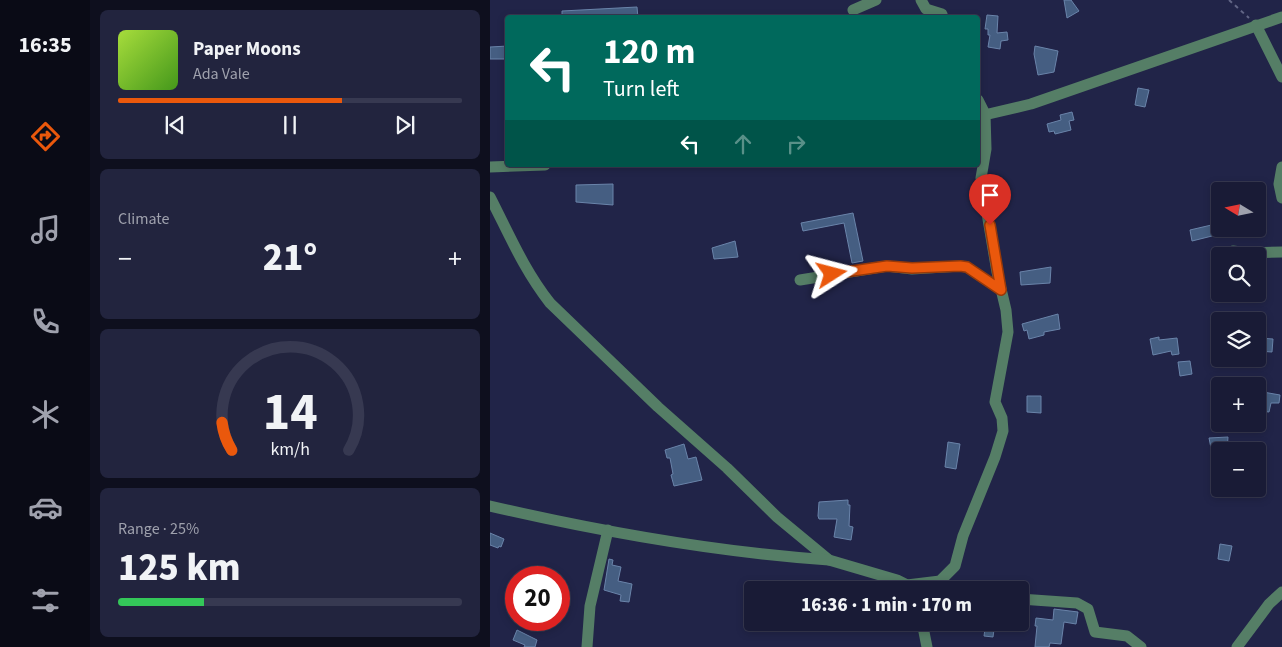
<!DOCTYPE html>
<meta charset="utf-8">
<style>
:root{--surface:#191b36;--page:#22243e;--text:#f1f3f6;--muted:#9fa1ad;--line:#373951;--accent:#ea580c}
body{margin:0;font-family:"Source Sans 3",sans-serif;background:var(--page);color:var(--text);height:100vh;display:flex;flex-direction:column;font-size:19px;white-space:nowrap}
*{box-sizing:border-box;margin:0}
p{font-size:16px;color:var(--muted)}
.icon{flex:none;width:28px;height:28px;fill:none;stroke:currentColor;stroke-width:2;stroke-linecap:round;stroke-linejoin:round}
.map{position:relative;flex:1;overflow:hidden}
.drawer{display:flex;flex-direction:column;gap:10px;padding:10px;background:#0e0f1e;width:400px}
.drawer>*{flex:none}
.top-card{position:absolute;left:15px;top:15px;width:475px;height:152px;border-radius:5px;box-shadow:0 2px 8px #0003,0 0 0 1px var(--line);background:#00695c;color:#fff;overflow:hidden}
.needle{width:32px;rotate:280deg}
.tools{position:absolute;left:721px;top:182px;display:grid;gap:10px}
.tools a{display:grid;place-items:center;width:55px;height:55px;border-radius:5px;background:var(--surface);box-shadow:0 2px 8px #0003,0 0 0 1px var(--line);font-size:25px}
.speed{position:absolute;left:15px;top:566px;display:flex;gap:10px;font-size:25px;font-weight:700;text-align:center}
.speed>*{display:grid;place-content:center;width:65px;height:65px;border-radius:50%;background:var(--surface);box-shadow:0 2px 8px #0003,0 0 0 1px var(--line);line-height:1}
.speed .limit{border:8px solid #d22;background:#fff;color:#111}
.pin{position:absolute;display:grid;place-items:center;width:42px;height:42px;color:#fff;margin:-51px -21px;border-radius:50% 50% 50% 0;rotate:-45deg;box-shadow:0 0 5px #0007}
.pin .icon{rotate:45deg}
.me{position:absolute;width:55px;margin:-28px;rotate:81deg;stroke-linejoin:round;filter:drop-shadow(0 0 4px #0008)}
.turn{display:flex;align-items:center;gap:18px;height:105px;padding:0 15px;font-size:22px}
.turn .icon{width:65px;height:65px;stroke-width:2.5}
.turn b{display:block;font-size:35px;line-height:42px}
.lanes{display:flex;align-items:center;height:48px;padding:0 15px;background:#0003;justify-content:center;gap:25px;direction:ltr}
.lanes .off{opacity:.35}
.big{font-size:38px;font-weight:800;line-height:1.1}
.drawer .card{flex:1;display:flex;flex-direction:column;justify-content:center;gap:8px;min-width:0;padding:0 18px;border-radius:8px;background:var(--page)}
.drawer .dial{align-items:center;gap:0}
.dial svg{height:130px;overflow:visible;fill:none;stroke:var(--line);stroke-width:7;stroke-linecap:round;text-anchor:middle}
.dial text{fill:var(--text);stroke:none}
.song{display:flex;align-items:center;gap:15px}
.cover{width:60px;height:60px;border-radius:8px;background:linear-gradient(135deg,hsl(80 70% 55%),hsl(100 70% 35%))}
.played{height:5px;border-radius:2px;background:linear-gradient(90deg,var(--accent) 65%,var(--line) 65%)}
.keys{display:flex;justify-content:space-around;direction:ltr}
.heat{display:flex;justify-content:space-between;align-items:center;font-size:28px;direction:ltr}
.charge{height:8px;border-radius:4px;background:linear-gradient(90deg,#34c759 25%,var(--line) 0)}
.trip{position:absolute;left:254px;top:581px;width:285px;height:50px;border-radius:5px;background:var(--surface);box-shadow:0 2px 8px #0003,0 0 0 1px var(--line);font-weight:800;line-height:50px;text-align:center}
main{display:flex;flex:1;min-height:0}
.menu{display:flex;flex-direction:column;width:90px;justify-content:space-around;align-items:center;background:#0a0b16;color:var(--muted)}
.menu .icon{width:35px;height:35px}
.menu .active{color:var(--accent)}
.menu b{font-size:22px;color:var(--text)}
.map>svg:first-child{display:block}
.building{fill:#455e82;stroke:#6a84aa}
.lines{fill:none;stroke-linecap:round;stroke-linejoin:round}
.path{stroke:#626686;stroke-width:2;stroke-dasharray:4 4;stroke-linecap:butt}
.minor{stroke:#557e66;stroke-width:11}
.route-casing{stroke:#983908;stroke-width:12}
.route{stroke:#ea580c;stroke-width:9}
</style>
<main>
<nav class="menu">
<b>16:35</b>
<svg class="icon active" aria-label="directions" viewBox="0 0 24 24"><path d="M12 3l9 9-9 9-9-9zM9 14v-3h6M13 9l2 2-2 2"/></svg>
<svg class="icon" aria-label="music" viewBox="0 0 24 24"><path d="M9 18V5l10-2v13"/><circle cx="6" cy="18" r="3"/><circle cx="16" cy="16" r="3"/></svg>
<svg class="icon" aria-label="phone" viewBox="0 0 24 24"><path d="M5 4h4l2 5-3 2q2 4 5 5l2-3 5 2v4C11 20 4 13 5 4z"/></svg>
<svg class="icon" aria-label="climate" viewBox="0 0 24 24"><path d="M12 3v18M4 7l16 10M4 17L20 7"/></svg>
<svg class="icon" aria-label="car" viewBox="0 0 24 24"><path d="M5 17H2v-5l4-1 3-4h7l3 4 3 1v5h-3M9 17h6M6 11h13"/><circle cx="7" cy="17" r="2"/><circle cx="17" cy="17" r="2"/></svg>
<svg class="icon" aria-label="filters" viewBox="0 0 24 24"><path d="M4 7h16M4 17h16"/><circle cx="9" cy="7" r="2"/><circle cx="15" cy="17" r="2"/></svg>
</nav>
<section class="drawer">
<div class="card">
<div class="song"><i class="cover"></i><div><b>Paper Moons</b><p>Ada Vale</p></div></div>
<div class="played"></div>
<div class="keys"><svg class="icon" aria-label="previous" viewBox="0 0 24 24"><path d="M18 5L8 12l10 7zM5 5v14"/></svg><svg class="icon" aria-label="pause" viewBox="0 0 24 24"><path d="M8 5v14M16 5v14"/></svg><svg class="icon" aria-label="next" viewBox="0 0 24 24"><path d="M6 5l10 7-10 7zM19 5v14"/></svg></div>
</div>
<div class="card"><p>Climate</p>
<div class="heat"><a>−</a><b class="big">21°</b><a>+</a></div>
</div>
<div class="card dial"><svg viewBox="0 0 100 80">
<path d="M14 69A42 42 0 1 1 86 69"/>
<path d="M14 69A42 42 0 0 1 8 52" stroke="#ea580c"/>
<text x="50" y="56" font-size="32" font-weight="700">14</text>
<text x="50" y="72" font-size="11">km/h</text>
</svg></div>
<div class="card"><p>Range · 25%</p><b class="big">125 km</b><div class="charge"></div></div>
</section>
<div class="map">
<svg width="792" height="647" viewBox="0 0 792 647">
<rect width="100%" height="100%" fill="#212448"/>
<g class="building">
<polygon points="574,0 581,0 589,11 577,18"/>
<polygon points="147,7 148,18 72,18 72,11"/>
<polygon points="497,15 508,16 507,33 517,32 518,40 511,41 510,49 498,47 500,35 498,35 498,29 495,29"/>
<polygon points="18,46 18,59 0,59 0,47"/>
<polygon points="545,46 568,51 564,72 548,75 544,54"/>
<polygon points="648,88 659,90 655,107 645,105"/>
<polygon points="582,112 584,120 579,121 581,130 565,134 564,131 559,132 557,124 571,120 570,115"/>
<polygon points="123,184 123,205 86,202 86,185"/>
<polygon points="363,213 373,261 362,263 354,223 313,231 311,223"/>
<polygon points="730,223 730,234 702,241 700,230"/>
<polygon points="245,241 248,257 224,259 222,248"/>
<polygon points="561,267 560,283 531,285 530,272"/>
<polygon points="568,314 570,329 554,332 554,335 539,339 537,330 534,331 532,324"/>
<polygon points="669,337 669,340 687,338 689,354 682,355 681,351 663,355 660,339"/>
<polygon points="769,338 783,339 782,352 768,351"/>
<polygon points="700,361 702,374 690,376 688,362"/>
<polygon points="773,392 790,395 789,403 781,403 779,412 771,411"/>
<polygon points="537,396 551,396 551,413 537,412"/>
<polygon points="738,437 737,451 722,453 719,438"/>
<polygon points="458,442 470,444 466,469 455,467"/>
<polygon points="194,444 198,459 206,457 212,480 184,486 181,475 183,474 180,458 177,458 175,450"/>
<polygon points="358,500 358,505 360,505 359,526 363,527 361,540 344,537 347,519 329,519 328,516 329,502"/>
<polygon points="0,533 14,539 11,547 9,546 8,548 0,545"/>
<polygon points="730,544 742,546 739,561 728,559"/>
<polygon points="119,559 123,560 122,565 131,567 128,581 142,584 139,602 130,601 131,595 114,590"/>
<polygon points="564,609 588,612 586,624 574,622 571,644 560,643 559,647 545,647 547,626 545,626 546,618 563,620"/>
<polygon points="496,622 505,622 503,637 494,636"/>
<polygon points="27,630 47,640 45,647 34,647 35,645 23,640"/>
</g>
<g class="lines">
<polyline class="path" points="739,0 759,18"/>
<g class="minor">
<polyline points="431,0 436,9 452,14 453,18"/>
<polyline points="363,10 386,0"/>
<polyline points="766,25 792,77"/>
<polyline points="490,116 541,104 792,17"/>
<polyline points="0,167 55,165"/>
<polyline points="792,167 789,184 792,198"/>
<path d="M0,197c19,37 34,73 60,106l108,104 69,61 50,49 52,43 68,20 10,5 3,5"/>
<polyline points="743,251 758,253 792,252"/>
<polyline points="310,280 397,266 422,269 470,266 477,267 511,290"/>
<path d="M0,506c112,26 225,46 339,54"/>
<polyline points="417,585 450,581 465,566 473,536 505,457 513,431 512,418 505,402 518,332 516,310 507,272 491,178 496,149 495,114 488,100"/>
<polyline points="530,599 587,603 598,609 605,632 637,636 651,647"/>
<polyline points="432,622 437,647"/>
<polyline points="97,647 100,606 118,530"/>
<polyline points="747,647 779,604 792,592"/>
</g>
</g>
<g class="lines">
<g class="route-casing">
<polyline id="route" points="342,274 397,266 422,268 470,266 477,267 511,290 500,225"/>
</g>
<use href="#route" class="route"/>
</g>
</svg>
<div class="tools">
<a><svg class="needle" viewBox="-14 -14 28 28"><path d="M0-13l5 13h-10z" fill="#e53935"/><path d="M0 13l5-13h-10z" fill="#9fa1ad"/></svg></a>
<a><svg class="icon" aria-label="search" viewBox="0 0 24 24"><circle cx="10" cy="10" r="6"/><path d="M15 15l6 6"/></svg></a>
<a><svg class="icon" aria-label="layers" viewBox="0 0 24 24"><path d="M12 4l9 5-9 5-9-5zM3 14l9 5 9-5"/></svg></a>
<a>+</a>
<a>−</a>
</div>
<div class="speed"><div class="limit">20</div></div>
<div class="pin" style="left:500px;top:225px;background:#d93025"><svg class="icon" aria-label="arrive" viewBox="0 0 24 24"><path d="M6 21V4h12l-3 4 3 4H6"/></svg></div>
<svg class="me" style="left:342px;top:274px" viewBox="-20 -20 40 40"><path d="M0-17L14 15 0 8-14 15z" fill="#ea580c" stroke="#fff" stroke-width="4"/></svg>
<div class="trip">16:36 · 1 min · 170 m</div>
<div class="top-card">
<div class="turn"><svg class="icon" aria-label="left" viewBox="0 0 24 24"><path d="M17 20v-9H6M10 6l-5 5 5 5"/></svg><div><b>120 m</b>Turn left</div></div>
<div class="lanes"><svg class="icon" aria-label="left" viewBox="0 0 24 24"><path d="M17 20v-9H6M10 6l-5 5 5 5"/></svg><svg class="icon off" aria-label="ahead" viewBox="0 0 24 24"><path d="M12 20V5M6 11l6-6 6 6"/></svg><svg class="icon off" aria-label="right" viewBox="0 0 24 24"><path d="M7 20v-9h11M14 6l5 5-5 5"/></svg></div>
</div>
</div>
</main>
